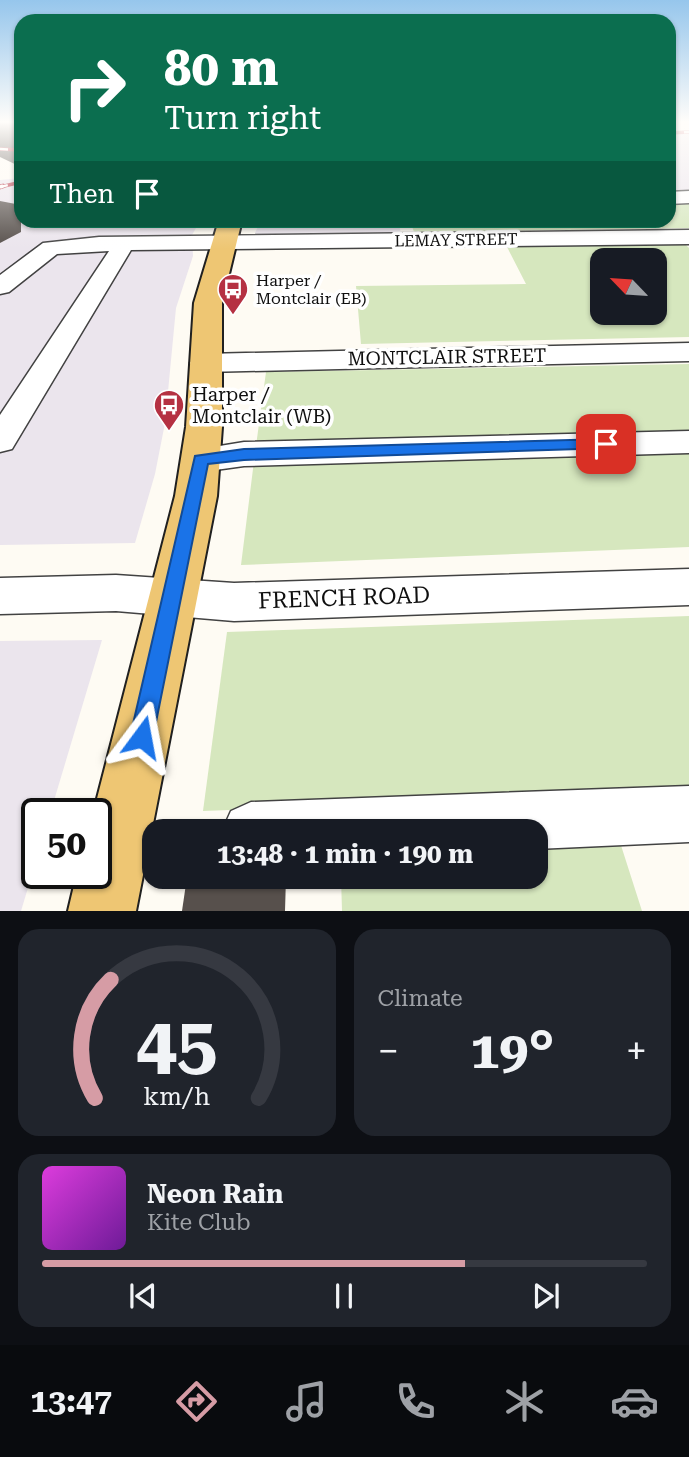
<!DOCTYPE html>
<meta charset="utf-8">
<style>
:root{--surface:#171b24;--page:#20242c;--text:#f1f3f6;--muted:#9ea1a6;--line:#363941;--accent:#d69ca5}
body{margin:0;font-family:"Roboto Serif",serif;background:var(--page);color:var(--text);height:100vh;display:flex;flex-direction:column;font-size:26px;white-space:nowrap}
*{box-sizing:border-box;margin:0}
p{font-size:23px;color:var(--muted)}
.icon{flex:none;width:38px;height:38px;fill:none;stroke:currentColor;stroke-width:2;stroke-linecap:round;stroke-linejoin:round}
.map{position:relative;height:911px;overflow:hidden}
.panel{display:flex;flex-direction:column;gap:18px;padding:18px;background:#0d0f14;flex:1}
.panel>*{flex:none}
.top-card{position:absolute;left:14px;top:14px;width:662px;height:214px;border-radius:21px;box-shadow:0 2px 5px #0004;background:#0b6e4f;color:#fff;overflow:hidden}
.needle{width:46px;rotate:295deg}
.controls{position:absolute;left:590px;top:248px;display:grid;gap:14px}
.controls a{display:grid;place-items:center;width:77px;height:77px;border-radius:14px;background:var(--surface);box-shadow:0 2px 5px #0004;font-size:35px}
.speed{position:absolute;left:21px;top:798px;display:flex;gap:14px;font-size:35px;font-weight:700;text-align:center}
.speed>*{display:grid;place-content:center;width:91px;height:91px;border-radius:50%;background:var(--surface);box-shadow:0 2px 5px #0004;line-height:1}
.speed .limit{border:4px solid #111;border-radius:10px;background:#fff;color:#111}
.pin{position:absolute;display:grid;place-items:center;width:60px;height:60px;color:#fff;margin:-30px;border-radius:14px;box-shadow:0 4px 10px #0006}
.me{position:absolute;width:77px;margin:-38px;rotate:13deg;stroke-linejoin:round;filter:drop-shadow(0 0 5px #0008)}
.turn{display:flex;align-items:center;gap:24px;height:147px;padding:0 35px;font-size:32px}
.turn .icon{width:91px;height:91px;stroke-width:2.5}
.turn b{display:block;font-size:49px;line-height:60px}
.then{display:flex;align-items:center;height:66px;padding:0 35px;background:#0003;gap:14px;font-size:26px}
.big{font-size:52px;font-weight:700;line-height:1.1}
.panel .card{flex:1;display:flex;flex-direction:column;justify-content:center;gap:10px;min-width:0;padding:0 24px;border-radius:21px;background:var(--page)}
.panel .dial{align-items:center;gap:0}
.dial svg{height:182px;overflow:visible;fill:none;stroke:var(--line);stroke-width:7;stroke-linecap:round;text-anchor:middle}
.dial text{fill:var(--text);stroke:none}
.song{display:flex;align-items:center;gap:21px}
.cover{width:84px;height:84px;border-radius:10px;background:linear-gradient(135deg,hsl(300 70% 55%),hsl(280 70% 35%))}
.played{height:7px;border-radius:4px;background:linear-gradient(90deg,var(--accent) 70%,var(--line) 70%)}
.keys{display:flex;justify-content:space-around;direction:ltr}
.heat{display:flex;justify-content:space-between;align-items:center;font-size:38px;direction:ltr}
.panel .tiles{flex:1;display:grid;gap:18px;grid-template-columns:1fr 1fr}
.card:last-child{grid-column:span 2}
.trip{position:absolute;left:142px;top:819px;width:406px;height:70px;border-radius:21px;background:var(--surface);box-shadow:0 2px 5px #0004;font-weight:700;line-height:70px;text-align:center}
.tabs{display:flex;height:112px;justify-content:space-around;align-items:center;background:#090b0e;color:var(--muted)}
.tabs .icon{width:49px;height:49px}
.tabs .selected{color:var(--accent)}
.tabs b{font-size:32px;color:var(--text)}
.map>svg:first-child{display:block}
.industrial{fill:#ebe5ed}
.green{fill:#d6e7be;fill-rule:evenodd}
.building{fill:#57504c}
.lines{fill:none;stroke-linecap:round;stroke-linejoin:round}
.minor-casing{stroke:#424242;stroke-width:3}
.major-casing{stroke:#202020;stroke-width:4}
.minor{fill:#fff;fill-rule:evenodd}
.major{fill:#eec673;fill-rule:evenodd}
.rail-far1-casing{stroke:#b53142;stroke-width:3.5}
.rail-casing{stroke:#b53142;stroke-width:5}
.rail-far1{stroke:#fff;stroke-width:2.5;stroke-dasharray:8;stroke-linecap:butt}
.rail{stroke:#fff;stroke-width:3.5;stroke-dasharray:10;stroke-linecap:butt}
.route{fill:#1a73e8;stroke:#114b97;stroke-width:2}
.labels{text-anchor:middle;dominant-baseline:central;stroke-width:7;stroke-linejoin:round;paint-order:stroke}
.far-street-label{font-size:16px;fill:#0f0f0f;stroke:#fff}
.far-poi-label{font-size:16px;fill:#0f0f0f;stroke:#fff;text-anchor:start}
.street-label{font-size:19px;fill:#0f0f0f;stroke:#fff}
.poi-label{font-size:19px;fill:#0f0f0f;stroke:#fff;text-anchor:start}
.near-street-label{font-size:23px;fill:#0f0f0f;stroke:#fff}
</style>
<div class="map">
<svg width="689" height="911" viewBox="0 0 689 911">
<rect width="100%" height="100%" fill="#fefbf3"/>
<g class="industrial">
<polygon points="689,133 689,194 669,195 668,135"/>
<polygon points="21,178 21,220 200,221 192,235 193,256 176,308 165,423 155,474 135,543 0,545 0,180"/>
<polygon points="261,220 398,221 401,233 261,236 255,233"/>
<polygon points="102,640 50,814 37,814 37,858 21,911 0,911 0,641"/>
</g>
<g class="green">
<polygon points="669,200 689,200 689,228 414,232 410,221 668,220"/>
<path d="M685,244l4,4v89l-328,7 -5,-58 170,-2 -19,-37zM602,261h52v52h-52z"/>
<polygon points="689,364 689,435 256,446 266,372"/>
<polygon points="689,449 689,547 241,565 254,461"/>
<polygon points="689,616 689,793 203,811 227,632"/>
<polygon points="618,836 642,911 342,911 341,877 536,877 536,840"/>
</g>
<g class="building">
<polygon points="0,121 21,121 21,167 0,157"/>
<polygon points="0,201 21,205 21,232 0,243"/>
<polygon points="187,877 286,877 285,911 182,911"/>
</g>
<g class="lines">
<g class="minor-casing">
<g id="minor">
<polygon points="689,191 689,203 668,204 668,192"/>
<polygon points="689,230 689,244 131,250 12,449 0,452 0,415 109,251 57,254 9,292 0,294 0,275 43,243 99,237"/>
<polygon points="689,343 689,361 205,372 195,369 190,363 195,357 205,354"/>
<polygon points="689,431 689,453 244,466 201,472 189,469 183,460 189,451 244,442"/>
<polygon points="689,569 689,605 234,621 116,611 0,614 0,578 116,575 234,583"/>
<polygon points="689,786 689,842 536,849 536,831 222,831 231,811 251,802"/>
</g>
</g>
<g class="major-casing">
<polygon id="major" points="219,220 242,220 222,303 222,427 217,496 136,911 68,911 77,873 96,873 96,814 93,814 175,496 186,427 194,303"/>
</g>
<use href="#minor" class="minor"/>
<use href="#major" class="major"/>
<g class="rail-far1-casing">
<g id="rail-far1">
<polyline points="668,133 689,132"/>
<polyline points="0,149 21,150"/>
<polyline points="0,187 21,182"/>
</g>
</g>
<g class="rail-casing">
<polyline id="rail" points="0,187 3,186"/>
</g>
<use href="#rail-far1" class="rail-far1"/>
<use href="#rail" class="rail"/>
</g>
<linearGradient id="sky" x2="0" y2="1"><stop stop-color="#96c6ec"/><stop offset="0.49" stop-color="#fffdfa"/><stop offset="1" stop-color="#fffdfa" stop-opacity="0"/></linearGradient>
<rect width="689" height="249" fill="url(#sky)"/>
<polygon class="route" points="606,439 613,444 611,448 244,460 208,464 153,737 150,745 142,749 133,745 130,737 195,456 244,449"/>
<defs>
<g id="bus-pin" transform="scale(1.575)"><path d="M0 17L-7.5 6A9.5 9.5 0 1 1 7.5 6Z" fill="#b53142" stroke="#fff"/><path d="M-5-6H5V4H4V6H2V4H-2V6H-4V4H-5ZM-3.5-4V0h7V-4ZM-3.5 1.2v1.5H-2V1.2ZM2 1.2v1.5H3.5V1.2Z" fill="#fff"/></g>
</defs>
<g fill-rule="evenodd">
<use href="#bus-pin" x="233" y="289"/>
<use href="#bus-pin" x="169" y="405"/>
</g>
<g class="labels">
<g class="far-street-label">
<text transform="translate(456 240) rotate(-1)">LEMAY STREET</text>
</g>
<g class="far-poi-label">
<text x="256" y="280">Harper /<tspan x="256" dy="18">Montclair (EB)</tspan></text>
</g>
<g class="street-label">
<text transform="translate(447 357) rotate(-1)">MONTCLAIR STREET</text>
</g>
<g class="poi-label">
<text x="192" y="394">Harper /<tspan x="192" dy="22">Montclair (WB)</tspan></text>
</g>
<g class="near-street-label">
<text transform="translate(344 598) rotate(-2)">FRENCH ROAD</text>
</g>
</g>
</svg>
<div class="controls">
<a><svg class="needle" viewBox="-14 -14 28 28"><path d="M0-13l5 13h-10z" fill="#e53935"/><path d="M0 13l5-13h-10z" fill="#9ea1a6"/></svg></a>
</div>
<div class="speed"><div class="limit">50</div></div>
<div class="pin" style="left:606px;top:444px;background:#d93025"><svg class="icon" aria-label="arrive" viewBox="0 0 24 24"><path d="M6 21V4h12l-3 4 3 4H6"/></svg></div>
<svg class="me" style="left:142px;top:737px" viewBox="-20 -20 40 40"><path d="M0-17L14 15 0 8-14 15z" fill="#1a73e8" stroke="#fff" stroke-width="4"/></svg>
<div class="trip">13:48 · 1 min · 190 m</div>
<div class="top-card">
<div class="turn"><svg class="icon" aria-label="right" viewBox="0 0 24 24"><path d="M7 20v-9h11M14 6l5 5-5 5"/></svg><div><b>80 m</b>Turn right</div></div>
<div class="then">Then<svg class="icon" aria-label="arrive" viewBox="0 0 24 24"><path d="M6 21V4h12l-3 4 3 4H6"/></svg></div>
</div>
</div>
<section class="panel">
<div class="tiles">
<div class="card dial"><svg viewBox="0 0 100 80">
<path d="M14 69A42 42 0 1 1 86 69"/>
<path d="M14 69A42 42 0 0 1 21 17" stroke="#d69ca5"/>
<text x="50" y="56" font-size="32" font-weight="700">45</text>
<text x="50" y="72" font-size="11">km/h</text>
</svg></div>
<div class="card"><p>Climate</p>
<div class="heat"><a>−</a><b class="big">19°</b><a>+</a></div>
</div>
<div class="card">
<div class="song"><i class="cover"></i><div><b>Neon Rain</b><p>Kite Club</p></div></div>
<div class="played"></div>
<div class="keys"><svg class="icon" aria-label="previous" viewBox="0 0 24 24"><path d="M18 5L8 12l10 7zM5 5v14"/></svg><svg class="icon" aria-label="pause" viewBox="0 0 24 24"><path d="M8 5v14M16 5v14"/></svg><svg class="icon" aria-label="next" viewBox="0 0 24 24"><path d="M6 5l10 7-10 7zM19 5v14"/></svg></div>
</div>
</div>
</section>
<nav class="tabs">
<b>13:47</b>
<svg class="icon selected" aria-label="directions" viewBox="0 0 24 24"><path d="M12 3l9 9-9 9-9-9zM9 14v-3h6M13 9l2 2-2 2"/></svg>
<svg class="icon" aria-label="music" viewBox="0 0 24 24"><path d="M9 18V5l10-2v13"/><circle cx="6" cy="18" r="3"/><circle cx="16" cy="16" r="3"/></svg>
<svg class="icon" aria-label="phone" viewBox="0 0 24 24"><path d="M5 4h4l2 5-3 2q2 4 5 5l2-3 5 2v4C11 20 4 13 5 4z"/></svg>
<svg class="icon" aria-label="climate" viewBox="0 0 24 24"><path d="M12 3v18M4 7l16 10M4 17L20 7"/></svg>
<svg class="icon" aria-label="car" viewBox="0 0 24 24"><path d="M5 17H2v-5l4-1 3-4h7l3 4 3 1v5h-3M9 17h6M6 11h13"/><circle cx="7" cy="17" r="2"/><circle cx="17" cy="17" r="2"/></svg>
</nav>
